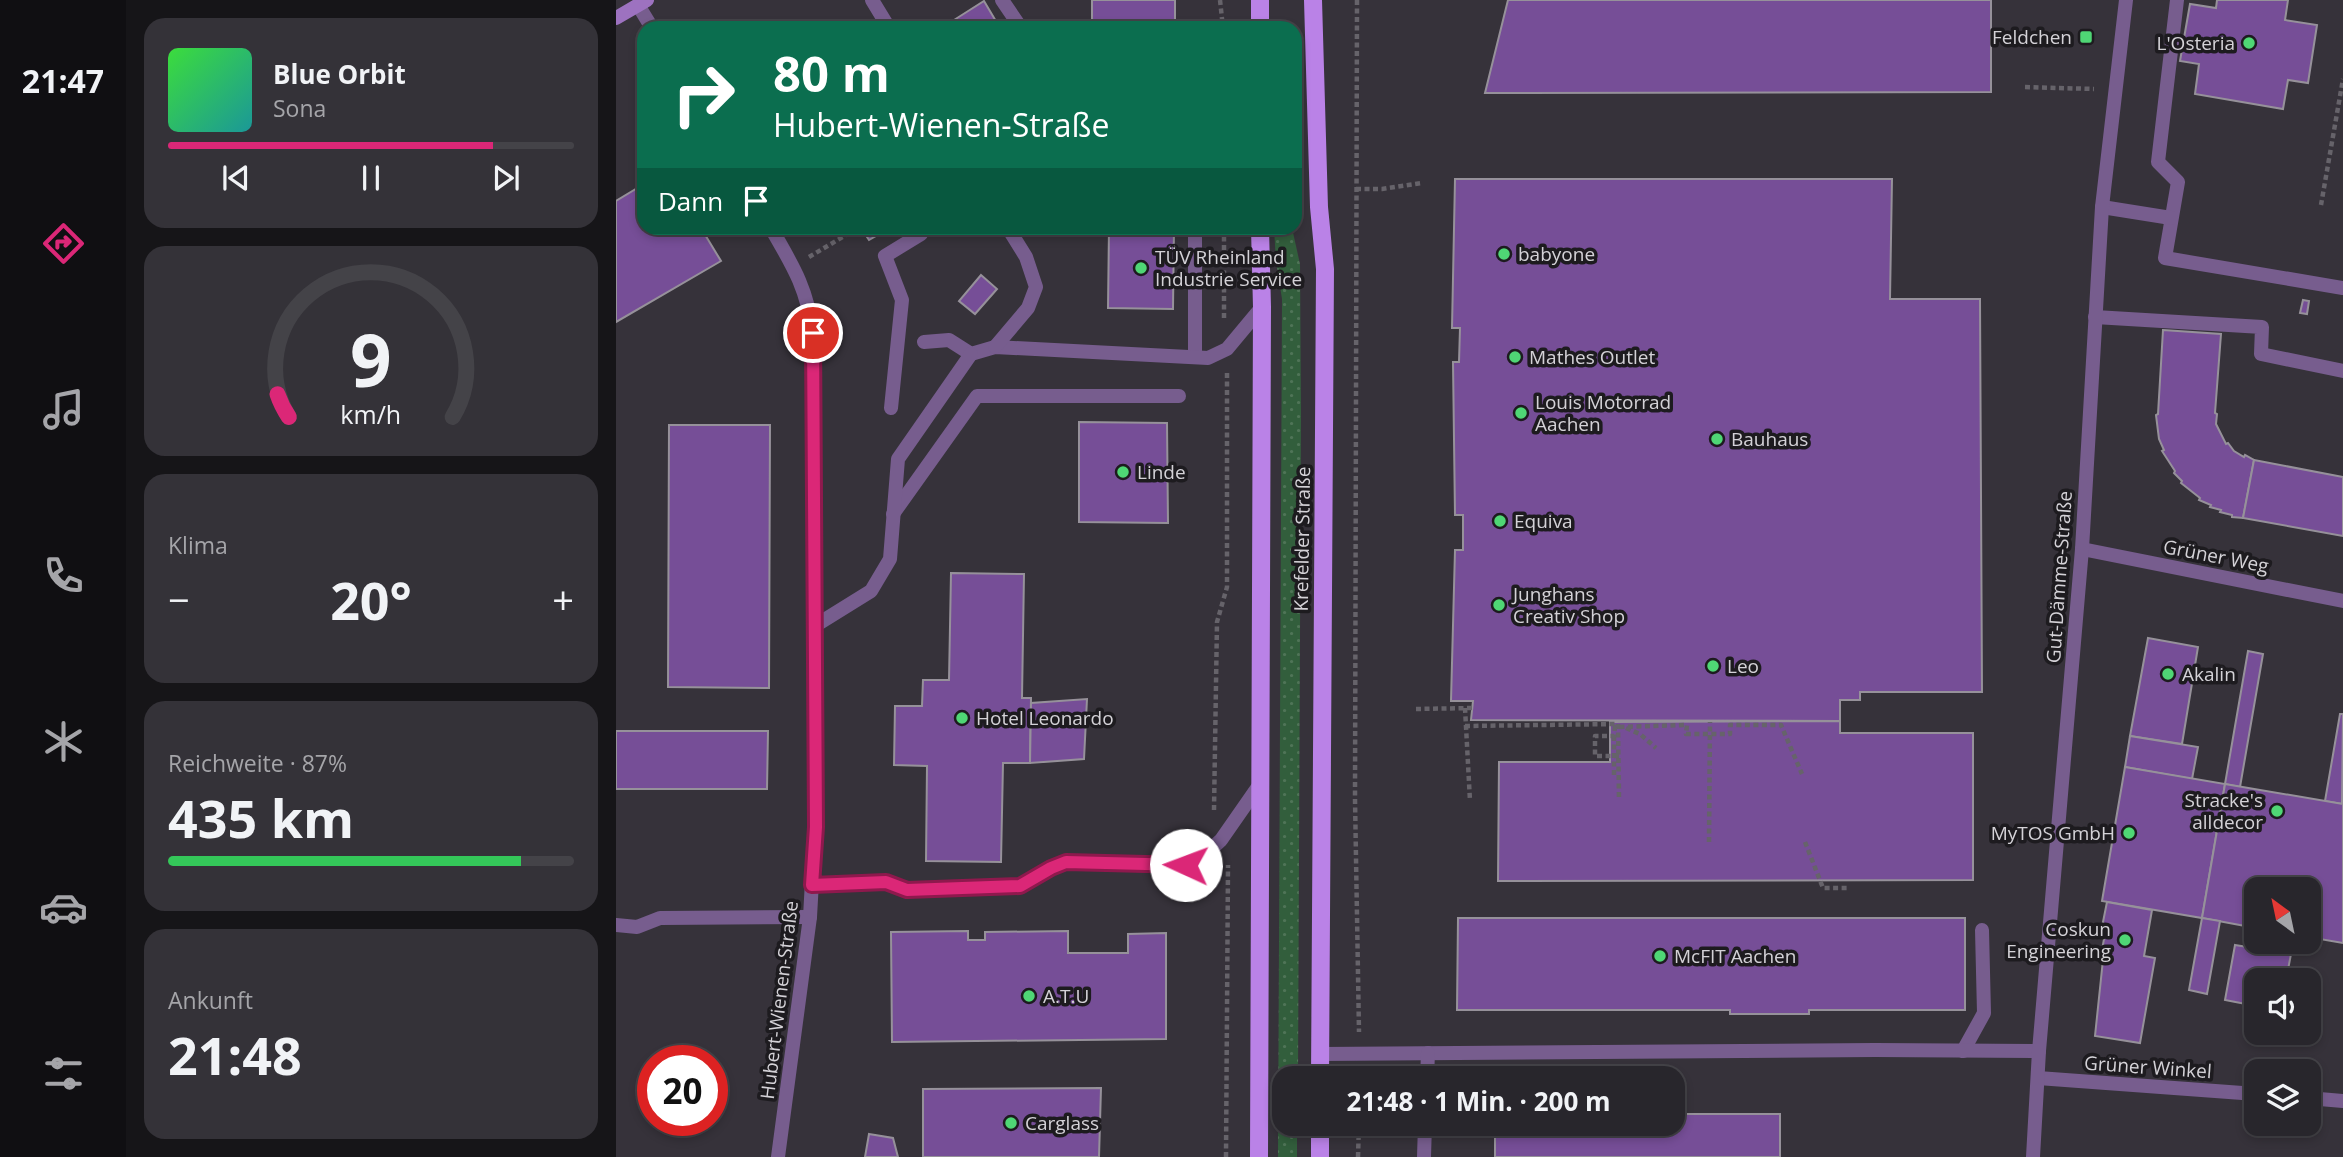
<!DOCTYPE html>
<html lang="de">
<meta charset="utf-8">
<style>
:root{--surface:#28262c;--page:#343238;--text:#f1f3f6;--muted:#a5a5a9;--line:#444348;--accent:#db2777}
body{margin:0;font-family:"Open Sans",sans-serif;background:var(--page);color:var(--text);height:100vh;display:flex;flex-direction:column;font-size:26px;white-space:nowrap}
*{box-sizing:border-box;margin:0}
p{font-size:23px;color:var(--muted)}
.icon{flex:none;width:38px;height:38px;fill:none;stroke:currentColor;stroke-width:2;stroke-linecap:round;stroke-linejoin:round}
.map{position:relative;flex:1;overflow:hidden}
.drawer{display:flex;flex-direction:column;gap:18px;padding:18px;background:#161518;width:490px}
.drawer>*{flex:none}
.guide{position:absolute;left:21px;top:21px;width:665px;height:214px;border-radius:21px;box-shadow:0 4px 10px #0003,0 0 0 2px var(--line);background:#0b6e4f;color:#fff;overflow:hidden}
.needle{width:46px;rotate:327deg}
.fabs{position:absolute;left:1628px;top:877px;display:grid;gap:14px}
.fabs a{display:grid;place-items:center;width:77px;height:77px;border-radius:14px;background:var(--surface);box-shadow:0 4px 10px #0003,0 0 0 2px var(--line);font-size:35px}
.speed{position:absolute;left:21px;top:1045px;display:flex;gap:14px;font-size:35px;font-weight:700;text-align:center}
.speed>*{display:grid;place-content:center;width:91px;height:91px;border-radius:50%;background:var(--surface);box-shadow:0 4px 10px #0003,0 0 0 2px var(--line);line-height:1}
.speed .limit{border:10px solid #d22;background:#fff;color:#111}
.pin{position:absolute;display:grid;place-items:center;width:60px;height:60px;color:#fff;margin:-30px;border:4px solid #fff;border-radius:50%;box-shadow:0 2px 7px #0007}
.me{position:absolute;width:77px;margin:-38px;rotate:272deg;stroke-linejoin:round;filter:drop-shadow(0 0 5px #0008)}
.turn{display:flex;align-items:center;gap:24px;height:147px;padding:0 21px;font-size:32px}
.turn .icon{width:91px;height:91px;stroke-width:2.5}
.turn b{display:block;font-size:49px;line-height:60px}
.then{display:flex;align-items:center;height:66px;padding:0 21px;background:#0003;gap:14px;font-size:26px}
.big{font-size:52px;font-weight:700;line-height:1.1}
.drawer .widget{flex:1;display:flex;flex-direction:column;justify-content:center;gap:10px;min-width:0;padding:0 24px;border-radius:21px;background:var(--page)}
.drawer .dial{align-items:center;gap:0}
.dial svg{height:182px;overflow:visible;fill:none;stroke:var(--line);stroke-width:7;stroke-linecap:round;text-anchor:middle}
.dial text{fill:var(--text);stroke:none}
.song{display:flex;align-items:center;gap:21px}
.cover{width:84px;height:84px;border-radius:10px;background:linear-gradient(135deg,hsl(120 70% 55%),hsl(180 70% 35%))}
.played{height:7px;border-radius:4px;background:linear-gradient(90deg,var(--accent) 80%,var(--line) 80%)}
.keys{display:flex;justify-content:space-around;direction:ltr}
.heat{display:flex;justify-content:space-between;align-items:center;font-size:38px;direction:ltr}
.charge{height:10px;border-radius:5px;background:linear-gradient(90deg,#34c759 87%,var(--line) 0)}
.trip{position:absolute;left:656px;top:1066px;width:413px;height:70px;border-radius:21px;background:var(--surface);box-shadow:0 4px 10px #0003,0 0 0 2px var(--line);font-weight:700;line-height:70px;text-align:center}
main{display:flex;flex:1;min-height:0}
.dock{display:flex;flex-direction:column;width:126px;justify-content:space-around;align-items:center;background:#100f12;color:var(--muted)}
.dock .icon{width:49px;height:49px}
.dock .selected{color:var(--accent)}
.dock b{font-size:32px;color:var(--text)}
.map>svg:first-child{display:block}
.grass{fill:url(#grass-dots)}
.building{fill:#764e97;stroke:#96919a;stroke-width:2}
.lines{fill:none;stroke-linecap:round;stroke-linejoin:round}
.path{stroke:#66636a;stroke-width:4.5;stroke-dasharray:5 3.5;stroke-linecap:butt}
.lane{stroke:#775d8e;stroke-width:14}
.street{stroke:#775d8e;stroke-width:14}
.secondary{stroke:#9d72c0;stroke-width:14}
.primary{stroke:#ba82e7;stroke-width:18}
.route-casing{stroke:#8e194d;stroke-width:18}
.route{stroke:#db2777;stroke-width:12}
.poi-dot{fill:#4fd675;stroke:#1d1b1f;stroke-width:2.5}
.labels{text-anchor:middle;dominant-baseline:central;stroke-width:7;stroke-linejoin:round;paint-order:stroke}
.poi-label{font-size:19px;fill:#d4d2d7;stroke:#1d1b1f;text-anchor:start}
.street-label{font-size:19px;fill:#d4d2d7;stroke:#1d1b1f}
</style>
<main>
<nav class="dock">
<b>21:47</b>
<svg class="icon selected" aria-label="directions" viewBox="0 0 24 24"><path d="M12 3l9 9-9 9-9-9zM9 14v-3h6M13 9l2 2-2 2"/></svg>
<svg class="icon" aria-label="music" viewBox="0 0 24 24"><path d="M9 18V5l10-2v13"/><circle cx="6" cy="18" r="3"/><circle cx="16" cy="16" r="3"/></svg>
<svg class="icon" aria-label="phone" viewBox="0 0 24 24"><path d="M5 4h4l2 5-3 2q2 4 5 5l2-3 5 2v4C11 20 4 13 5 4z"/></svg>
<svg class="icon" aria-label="climate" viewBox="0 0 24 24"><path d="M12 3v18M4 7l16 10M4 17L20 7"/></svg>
<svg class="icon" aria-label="car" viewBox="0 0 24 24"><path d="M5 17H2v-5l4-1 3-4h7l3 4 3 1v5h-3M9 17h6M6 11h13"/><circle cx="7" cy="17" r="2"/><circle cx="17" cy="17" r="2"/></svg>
<svg class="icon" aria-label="filters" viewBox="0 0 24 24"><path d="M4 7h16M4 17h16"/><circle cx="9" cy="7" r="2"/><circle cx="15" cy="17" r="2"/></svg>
</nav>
<section class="drawer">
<div class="widget">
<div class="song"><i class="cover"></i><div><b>Blue Orbit</b><p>Sona</p></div></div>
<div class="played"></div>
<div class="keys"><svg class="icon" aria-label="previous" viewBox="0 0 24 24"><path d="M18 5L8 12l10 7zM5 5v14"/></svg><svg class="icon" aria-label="pause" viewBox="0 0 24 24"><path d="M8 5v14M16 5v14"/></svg><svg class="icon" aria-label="next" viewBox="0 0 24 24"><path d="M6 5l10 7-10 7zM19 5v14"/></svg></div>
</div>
<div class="widget dial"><svg viewBox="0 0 100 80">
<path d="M14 69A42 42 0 1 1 86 69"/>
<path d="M14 69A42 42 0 0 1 9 59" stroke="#db2777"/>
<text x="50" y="56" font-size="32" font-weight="700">9</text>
<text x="50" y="72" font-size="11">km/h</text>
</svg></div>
<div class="widget"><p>Klima</p>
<div class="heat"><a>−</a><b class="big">20°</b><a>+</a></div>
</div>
<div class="widget"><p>Reichweite · 87%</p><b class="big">435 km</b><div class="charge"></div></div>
<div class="widget"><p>Ankunft</p><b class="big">21:48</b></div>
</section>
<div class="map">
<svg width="1727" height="1157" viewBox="0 0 1727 1157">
<defs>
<pattern id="grass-dots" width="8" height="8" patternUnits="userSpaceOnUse" patternTransform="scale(1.75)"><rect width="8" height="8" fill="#325e3c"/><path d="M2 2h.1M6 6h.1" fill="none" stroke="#4f7457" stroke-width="1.8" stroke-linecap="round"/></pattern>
</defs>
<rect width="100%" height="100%" fill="#36323a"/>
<polygon class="grass" points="658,228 676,228 684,264 685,414 682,1078 668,1078 668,1124 681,1124 681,1157 662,1157 666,299 660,261"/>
<g class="building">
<polygon points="476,0 559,0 559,23 476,22"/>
<polygon points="892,0 1375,0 1375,92 869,93"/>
<polygon points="1601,0 1672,0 1669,20 1701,25 1692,83 1672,80 1667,109 1579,94 1583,64 1564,61 1574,4 1600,8"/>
<polygon points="368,1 384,28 342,28 338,20"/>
<polygon points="839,179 1276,179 1274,299 1364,299 1366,692 1244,692 1244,700 1224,700 1224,721 855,720 857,701 835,701 839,550 847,550 847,515 839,515 837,362 843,362 844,328 836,328"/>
<polygon points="28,184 28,228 85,228 105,261 0,322 0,201"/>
<polygon points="245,228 274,228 253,240"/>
<polygon points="493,228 558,228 557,309 492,308"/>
<polygon points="365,275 381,289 359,314 343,301"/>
<polygon points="1687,300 1693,301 1691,314 1684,313"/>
<polygon points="1547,330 1605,334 1599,413 1601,414 1600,424 1610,444 1612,443 1618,451 1628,457 1629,455 1638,460 1627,518 1616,517 1616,515 1604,512 1605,510 1594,507 1595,505 1583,500 1584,498 1565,483 1566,481 1558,473 1559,471 1546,451 1548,450 1543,439 1540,415 1542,414"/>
<polygon points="463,422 551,423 552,523 463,522"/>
<polygon points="53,425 154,425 153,688 52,687"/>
<polygon points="1638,460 1727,477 1727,536 1627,518"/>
<polygon points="335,573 408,574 406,698 415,698 414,763 387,763 385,862 310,861 311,766 278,765 279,706 306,706 307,680 333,680"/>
<polygon points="1532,638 1582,647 1566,744 1514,736"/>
<polygon points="1632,651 1647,654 1624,787 1609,784"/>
<polygon points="471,699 468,759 414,763 415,703"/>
<polygon points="1724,714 1727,714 1726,804 1709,801"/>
<polygon points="1224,721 1224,733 1357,733 1357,880 882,881 883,762 994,762 994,722"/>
<polygon points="0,731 152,731 151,789 0,789"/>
<polygon points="1514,736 1582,747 1576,779 1509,767"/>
<polygon points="1509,767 1609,784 1586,918 1486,901"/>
<polygon points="1609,784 1727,804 1727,943 1692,937 1692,889 1640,889 1640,928 1586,918"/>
<polygon points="1491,902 1536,910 1528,956 1539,958 1524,1043 1479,1036 1488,950 1486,950 1490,928 1486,927"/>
<polygon points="842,918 1349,918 1349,1010 1193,1010 1193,1014 1114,1014 1114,1010 841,1010"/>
<polygon points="1586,918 1604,921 1591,994 1573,990"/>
<polygon points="352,931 352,940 369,940 369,932 452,931 452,953 512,953 512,934 550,933 550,1039 276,1042 275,932"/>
<polygon points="1619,945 1675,954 1670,980 1640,980 1640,1006 1609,1000"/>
<polygon points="485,1088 483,1157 307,1157 307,1089"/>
<polygon points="1057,1114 1164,1114 1164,1157 879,1157 879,1124 1057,1124"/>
<polygon points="253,1134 277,1138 282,1157 249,1157"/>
</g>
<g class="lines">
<g class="path">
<polyline points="604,0 607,28"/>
<polyline points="741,0 739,799 743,1032"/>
<polyline points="1409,87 1478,89"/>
<polyline points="740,189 766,189 806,183"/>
<polyline points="1705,205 1727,79"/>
<polyline points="608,228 608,318"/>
<polyline points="193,257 240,229"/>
<polyline points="849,708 854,801"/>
<polyline points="800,709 857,708"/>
<polyline points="1002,724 1003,800"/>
<polyline points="849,726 1002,724"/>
<polyline points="1010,728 1024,734 1040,748"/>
<polyline points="998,736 998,775"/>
<polyline points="1003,756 979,756 979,736 998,736 999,727 1071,725 1070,734 1114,734 1114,725 1165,725 1186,774"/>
<polyline points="598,810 601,622 611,587 611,372"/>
<polyline points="1093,842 1094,722"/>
<polyline points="1189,842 1207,888 1233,888"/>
<polyline points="610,1157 612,865"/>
<polyline points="742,1157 743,1124"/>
</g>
<g class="lane">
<polyline points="256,0 273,28"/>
<polyline points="386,0 405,28"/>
<polyline points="1561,0 1542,162 1562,182 1549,258 1727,288"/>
<polyline points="1486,207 1555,218"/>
<polyline points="579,228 579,356"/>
<polyline points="1479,317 1646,327 1645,354 1727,371"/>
<polyline points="308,342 333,340 355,354 379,347 592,358 611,349 646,307"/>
<polyline points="379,347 412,308 420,287 410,257 392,228"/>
<polyline points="275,408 286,300 269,256 305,234"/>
<polyline points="277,514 361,396 563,396"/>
<polyline points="197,627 255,591 274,559 282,459 355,354"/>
<polyline points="196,885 270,882 291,890 404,886 435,868 450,862 579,864 605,840 644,784"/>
<polyline points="0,925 21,927 44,918 194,917"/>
<polyline points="1347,1051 1368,1013 1366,930"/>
<polyline points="704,1054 1259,1050 1423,1051"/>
<polyline points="811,1078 812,1053"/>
<polyline points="808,1157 809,1124"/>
</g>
<g class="street">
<polyline points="22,5 36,28"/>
<path d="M155,228c22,38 36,60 42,105l2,494 -5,90 -32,240"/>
<polyline points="1466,549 1727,601"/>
<polyline points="1422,1078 1640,1094"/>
<polyline points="1692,1098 1727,1101"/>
<polyline points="1417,1157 1423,1051 1466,549 1486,207 1510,0"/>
</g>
<polyline class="secondary" points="0,18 31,0"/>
<g class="primary">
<polyline points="697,0 703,207 709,269 704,1078"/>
<polyline points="644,28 644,0"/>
<polyline points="643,1157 646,307 644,228"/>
<polyline points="704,1157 704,1124"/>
</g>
</g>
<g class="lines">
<g class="route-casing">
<polyline id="route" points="197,333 200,827 196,885 270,882 291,890 404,886 435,868 450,862 570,865"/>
</g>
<use href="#route" class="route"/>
</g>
<g class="poi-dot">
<rect x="1463" y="30" width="14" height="14" rx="3.5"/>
<circle cx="1633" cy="43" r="7"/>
<circle cx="888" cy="254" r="7"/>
<circle cx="525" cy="268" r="7"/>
<circle cx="899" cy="357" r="7"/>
<circle cx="905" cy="413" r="7"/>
<circle cx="1101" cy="439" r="7"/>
<circle cx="507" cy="472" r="7"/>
<circle cx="884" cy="521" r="7"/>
<circle cx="883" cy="605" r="7"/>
<circle cx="1097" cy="666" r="7"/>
<circle cx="1552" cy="674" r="7"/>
<circle cx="346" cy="718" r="7"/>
<circle cx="1661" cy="811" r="7"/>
<circle cx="1513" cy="833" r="7"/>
<circle cx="1509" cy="940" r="7"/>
<circle cx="1044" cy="956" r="7"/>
<circle cx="413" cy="996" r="7"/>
<circle cx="395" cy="1123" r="7"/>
</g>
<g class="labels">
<g class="poi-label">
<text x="1456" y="37" text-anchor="end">Feldchen</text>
<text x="1619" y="43" text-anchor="end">L'Osteria</text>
<text x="902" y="254">babyone</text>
<text x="539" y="257">TÜV Rheinland<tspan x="539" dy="22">Industrie Service</tspan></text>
<text x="913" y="357">Mathes Outlet</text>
<text x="919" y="402">Louis Motorrad<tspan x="919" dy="22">Aachen</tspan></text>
<text x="1115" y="439">Bauhaus</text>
<text x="521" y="472">Linde</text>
<text x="898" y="521">Equiva</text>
<text x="897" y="594">Junghans<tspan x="897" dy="22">Creativ Shop</tspan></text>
<text x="1111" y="666">Leo</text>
<text x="1566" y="674">Akalin</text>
<text x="360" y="718">Hotel Leonardo</text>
<text x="1647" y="800" text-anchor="end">Stracke's<tspan x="1647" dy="22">alldecor</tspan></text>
<text x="1499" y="833" text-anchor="end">MyTOS GmbH</text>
<text x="1495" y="929" text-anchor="end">Coskun<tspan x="1495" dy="22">Engineering</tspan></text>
<text x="1058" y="956">McFIT Aachen</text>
<text x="427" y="996">A.T.U</text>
<text x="409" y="1123">Carglass</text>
</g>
<g class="street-label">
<text transform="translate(686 539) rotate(-89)">Krefelder Straße</text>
<text transform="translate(1600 556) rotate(11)">Grüner Weg</text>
<text transform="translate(1443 577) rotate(-86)">Gut-Dämme-Straße</text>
<text transform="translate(163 1000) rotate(-83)">Hubert-Wienen-Straße</text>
<text transform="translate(1532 1067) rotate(4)">Grüner Winkel</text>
</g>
</g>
</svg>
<div class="fabs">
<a><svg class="needle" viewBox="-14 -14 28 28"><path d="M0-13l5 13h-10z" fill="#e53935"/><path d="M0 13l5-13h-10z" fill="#a5a5a9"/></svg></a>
<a><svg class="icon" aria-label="sound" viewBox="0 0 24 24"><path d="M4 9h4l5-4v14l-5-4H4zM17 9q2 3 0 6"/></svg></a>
<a><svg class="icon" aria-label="layers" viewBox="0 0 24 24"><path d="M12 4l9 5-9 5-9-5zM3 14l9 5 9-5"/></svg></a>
</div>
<div class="speed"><div class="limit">20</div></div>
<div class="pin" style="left:197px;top:333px;background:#d93025"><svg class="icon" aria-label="arrive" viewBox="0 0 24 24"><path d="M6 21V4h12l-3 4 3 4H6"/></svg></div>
<svg class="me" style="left:570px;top:865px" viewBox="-20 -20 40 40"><circle r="19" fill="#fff"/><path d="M0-13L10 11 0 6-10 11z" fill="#db2777"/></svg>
<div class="trip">21:48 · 1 Min. · 200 m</div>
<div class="guide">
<div class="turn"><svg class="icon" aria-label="right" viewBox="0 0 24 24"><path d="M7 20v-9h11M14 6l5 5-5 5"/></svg><div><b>80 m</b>Hubert-Wienen-Straße</div></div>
<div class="then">Dann<svg class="icon" aria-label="arrive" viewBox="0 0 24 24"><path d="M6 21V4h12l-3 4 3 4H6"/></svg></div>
</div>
</div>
</main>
